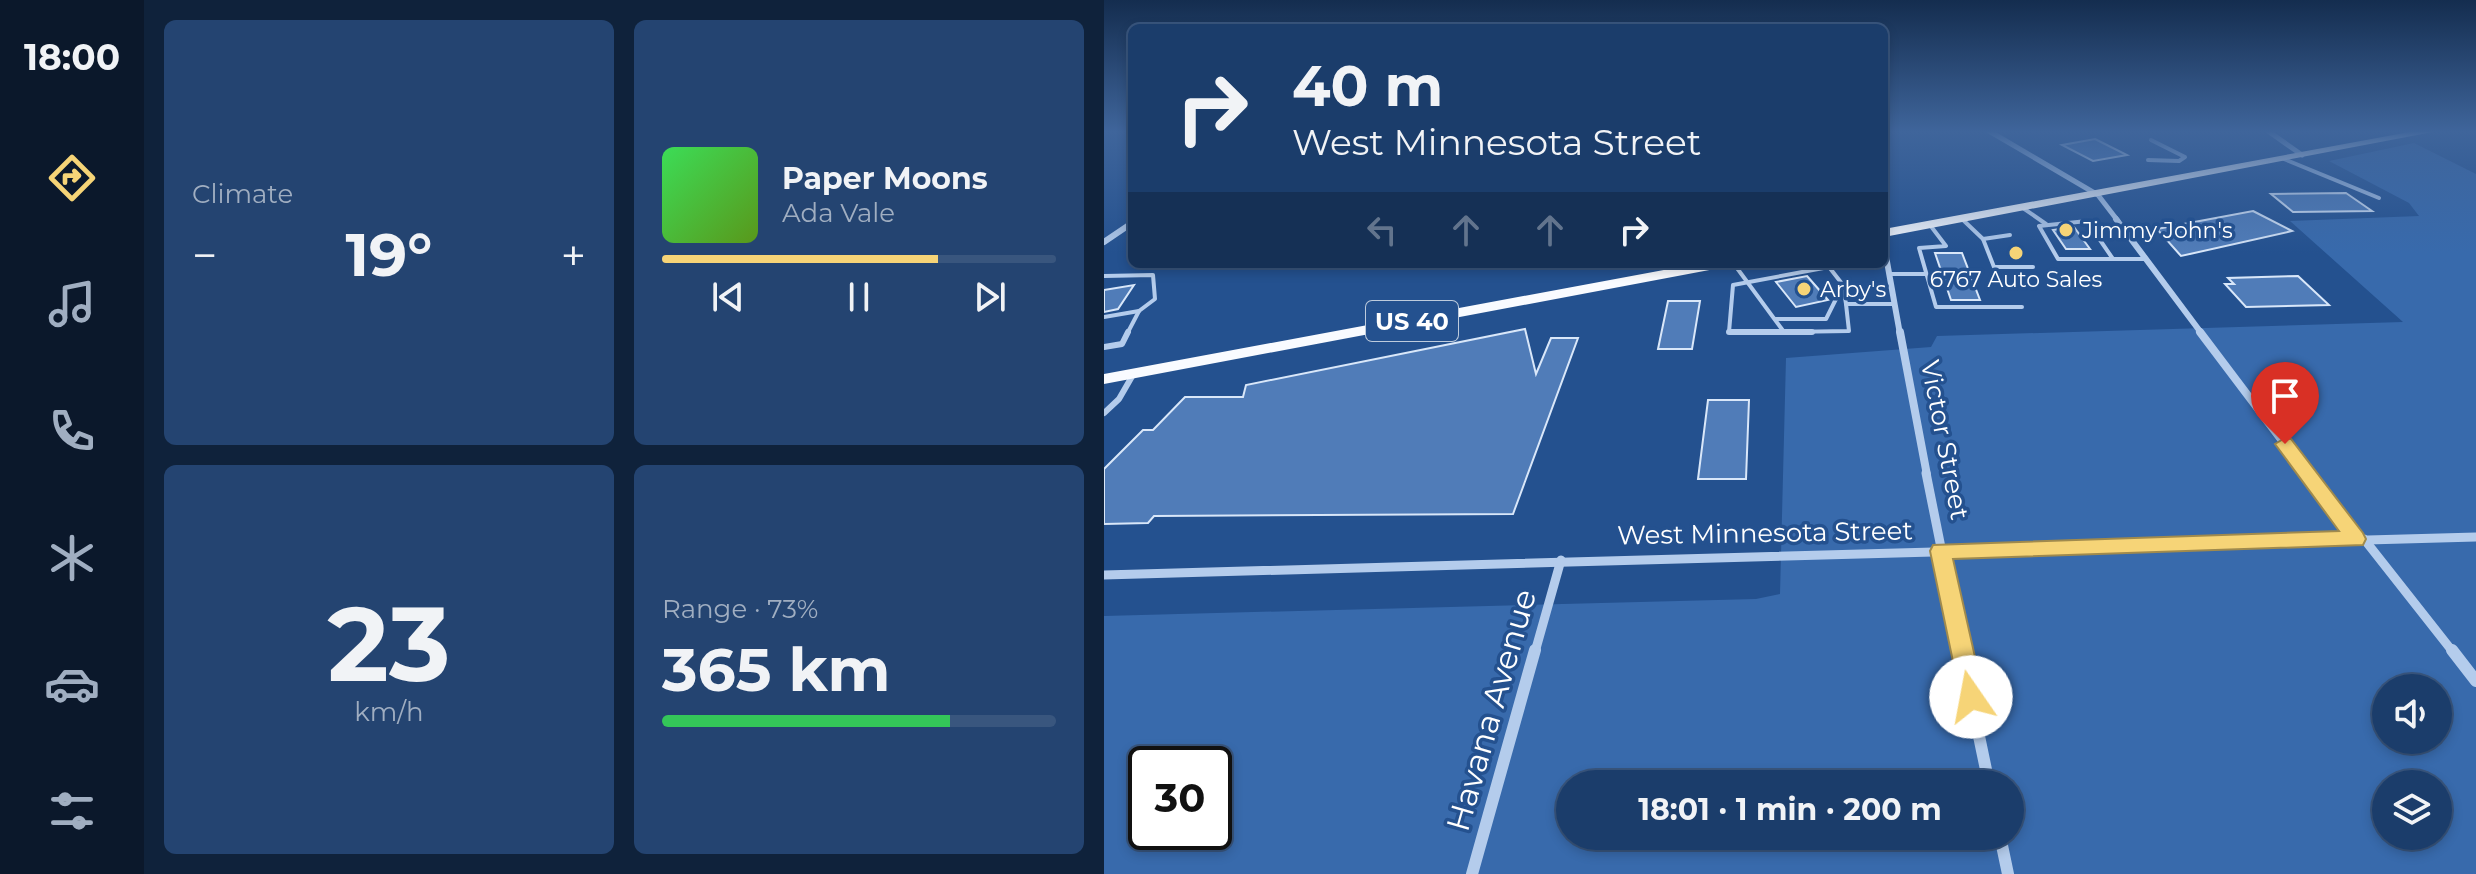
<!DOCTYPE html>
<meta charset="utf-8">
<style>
:root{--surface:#1b3d6b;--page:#244471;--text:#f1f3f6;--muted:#a0aec1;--line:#39567e;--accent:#f6d477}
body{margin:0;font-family:Montserrat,sans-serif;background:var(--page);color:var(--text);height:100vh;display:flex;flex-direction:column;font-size:30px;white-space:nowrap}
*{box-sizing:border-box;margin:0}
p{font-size:26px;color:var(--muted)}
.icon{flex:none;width:44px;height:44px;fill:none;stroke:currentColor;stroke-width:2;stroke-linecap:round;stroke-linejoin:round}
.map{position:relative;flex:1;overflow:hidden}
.sheet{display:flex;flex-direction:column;gap:20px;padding:20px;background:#0f223b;width:960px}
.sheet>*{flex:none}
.hud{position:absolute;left:24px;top:24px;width:760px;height:244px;border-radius:12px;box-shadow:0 4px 12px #0003,0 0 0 2px var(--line);background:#1b3d6b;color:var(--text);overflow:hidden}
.buttons{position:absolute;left:1268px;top:674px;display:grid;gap:16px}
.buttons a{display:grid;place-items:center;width:80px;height:80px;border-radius:50%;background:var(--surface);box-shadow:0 4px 12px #0003,0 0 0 2px var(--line);font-size:40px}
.speed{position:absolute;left:24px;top:746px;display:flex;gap:16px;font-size:40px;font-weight:700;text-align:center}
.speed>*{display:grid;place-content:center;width:104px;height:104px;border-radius:50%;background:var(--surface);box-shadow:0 4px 12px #0003,0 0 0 2px var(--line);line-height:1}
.speed .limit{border:4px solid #111;border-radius:12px;background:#fff;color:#111}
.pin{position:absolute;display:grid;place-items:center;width:68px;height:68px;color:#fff;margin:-82px -34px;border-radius:50% 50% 50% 0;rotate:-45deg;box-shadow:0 0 8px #0007}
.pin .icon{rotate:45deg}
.me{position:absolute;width:88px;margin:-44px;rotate:348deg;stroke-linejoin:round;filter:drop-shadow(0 0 6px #0008)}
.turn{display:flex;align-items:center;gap:28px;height:168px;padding:0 32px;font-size:36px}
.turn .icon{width:104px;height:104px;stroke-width:2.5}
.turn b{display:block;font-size:56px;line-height:68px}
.lanes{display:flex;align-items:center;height:76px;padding:0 32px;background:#0003;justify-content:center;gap:40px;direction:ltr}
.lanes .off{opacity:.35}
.big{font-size:60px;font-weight:700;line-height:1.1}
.sheet .tile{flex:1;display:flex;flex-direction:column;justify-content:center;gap:12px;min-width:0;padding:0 28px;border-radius:12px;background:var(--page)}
.sheet .dial{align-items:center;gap:0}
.dial b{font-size:104px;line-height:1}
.song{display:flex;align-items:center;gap:24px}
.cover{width:96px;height:96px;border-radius:12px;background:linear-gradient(135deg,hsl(130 70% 55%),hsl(90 70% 35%))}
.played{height:8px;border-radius:4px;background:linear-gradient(90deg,var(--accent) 70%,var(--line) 70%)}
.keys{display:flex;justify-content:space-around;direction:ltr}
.heat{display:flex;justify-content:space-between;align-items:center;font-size:44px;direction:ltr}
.charge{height:12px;border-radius:6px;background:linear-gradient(90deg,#34c759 73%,var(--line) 0)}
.sheet .tiles{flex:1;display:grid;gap:20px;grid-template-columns:repeat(2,1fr)}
.trip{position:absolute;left:452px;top:770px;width:468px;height:80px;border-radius:40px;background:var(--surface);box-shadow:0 4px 12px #0003,0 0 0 2px var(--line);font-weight:700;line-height:80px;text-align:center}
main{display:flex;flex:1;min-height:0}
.dock{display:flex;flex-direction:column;width:144px;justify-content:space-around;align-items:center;background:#0b182b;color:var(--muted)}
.dock .icon{width:56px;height:56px}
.dock .selected{color:var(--accent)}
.dock b{font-size:36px;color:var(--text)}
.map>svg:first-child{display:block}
.green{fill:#386aac;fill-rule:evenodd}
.building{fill:#507cb8;stroke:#d9e7f9;stroke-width:2}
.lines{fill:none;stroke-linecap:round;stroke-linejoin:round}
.lane-far1{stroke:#b4ccec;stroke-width:4}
.lane{stroke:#b4ccec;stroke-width:6}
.street-far4{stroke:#b4ccec;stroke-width:5}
.street-far3{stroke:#b4ccec;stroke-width:6}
.street-far2{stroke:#b4ccec;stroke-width:8}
.street-far1{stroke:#b4ccec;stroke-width:9}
.street{stroke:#b4ccec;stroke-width:12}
.primary{fill:#f9fbff;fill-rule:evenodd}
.route{fill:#f6d477;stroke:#a08a4d;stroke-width:2}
.poi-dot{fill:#f6d477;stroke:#24518f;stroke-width:3}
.labels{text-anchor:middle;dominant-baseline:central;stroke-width:7;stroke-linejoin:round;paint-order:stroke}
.far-poi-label{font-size:22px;fill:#fff;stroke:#24518f;text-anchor:start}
.shield{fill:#24518f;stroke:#bdcbdd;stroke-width:2}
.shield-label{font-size:24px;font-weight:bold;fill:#fff}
.street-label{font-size:26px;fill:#fff;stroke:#24518f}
.near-street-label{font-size:32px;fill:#fff;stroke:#24518f}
</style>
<main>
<nav class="dock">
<b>18:00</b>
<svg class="icon selected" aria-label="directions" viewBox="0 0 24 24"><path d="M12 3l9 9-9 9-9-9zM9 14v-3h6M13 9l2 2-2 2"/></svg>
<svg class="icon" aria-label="music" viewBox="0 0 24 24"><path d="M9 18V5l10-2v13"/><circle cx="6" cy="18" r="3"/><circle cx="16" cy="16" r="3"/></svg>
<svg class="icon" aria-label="phone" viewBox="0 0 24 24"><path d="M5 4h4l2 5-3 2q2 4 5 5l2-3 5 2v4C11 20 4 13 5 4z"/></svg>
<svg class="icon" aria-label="climate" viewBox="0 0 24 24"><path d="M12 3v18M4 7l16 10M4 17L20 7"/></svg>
<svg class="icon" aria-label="car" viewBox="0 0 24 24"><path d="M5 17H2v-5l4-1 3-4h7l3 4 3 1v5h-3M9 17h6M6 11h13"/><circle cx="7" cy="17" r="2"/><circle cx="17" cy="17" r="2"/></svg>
<svg class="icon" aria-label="filters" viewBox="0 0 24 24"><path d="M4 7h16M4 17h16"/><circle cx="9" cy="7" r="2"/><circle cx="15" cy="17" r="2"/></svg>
</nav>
<section class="sheet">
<div class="tiles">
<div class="tile"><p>Climate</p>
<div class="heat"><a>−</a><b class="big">19°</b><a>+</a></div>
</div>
<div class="tile">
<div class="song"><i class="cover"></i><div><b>Paper Moons</b><p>Ada Vale</p></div></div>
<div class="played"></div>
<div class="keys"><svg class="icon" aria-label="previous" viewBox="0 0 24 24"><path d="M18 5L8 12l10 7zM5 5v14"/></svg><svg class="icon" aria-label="pause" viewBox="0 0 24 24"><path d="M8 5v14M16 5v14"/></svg><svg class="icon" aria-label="next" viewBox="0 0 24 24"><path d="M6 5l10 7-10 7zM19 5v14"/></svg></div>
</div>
<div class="tile dial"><b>23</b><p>km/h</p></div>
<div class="tile"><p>Range · 73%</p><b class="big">365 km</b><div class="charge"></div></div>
</div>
</section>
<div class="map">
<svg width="1372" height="874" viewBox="0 0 1372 874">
<rect width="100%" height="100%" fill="#24518f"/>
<path class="green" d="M1310,143l62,31v700h-1372v-258l652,-17 24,-5 6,-236 145,-11 6,-11 466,-14 -113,-101 129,-5 -10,-13 -80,-42zM1282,688h52v52h-52zM42,764h68v68h-68zM466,784h440v52h-440zM1282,784h52v52h-52z"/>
<g class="building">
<polygon points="991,139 1023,155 989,161 958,145"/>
<polygon points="1242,193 1268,211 1189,212 1167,194"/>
<polygon points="1149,211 1188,231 1077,256 1053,229"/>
<polygon points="970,227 986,249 962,249 949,230"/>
<polygon points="831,253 858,253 876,300 847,300"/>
<polygon points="703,276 724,300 692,307 672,282"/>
<polygon points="1194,276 1225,305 1142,307 1121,284 1130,284 1124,278"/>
<polygon points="30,285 14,309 0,312 0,290"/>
<polygon points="564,301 596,301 588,349 554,349"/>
<polygon points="421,329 432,374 447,338 474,338 409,514 50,516 44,523 0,524 0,469 39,430 49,430 81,397 139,397 142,385"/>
<polygon points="604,400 645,400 642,479 594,479"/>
</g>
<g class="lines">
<g class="lane-far1">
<polyline points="1180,159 1275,198"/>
<polyline points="1044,160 1075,161 1081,157 1047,140"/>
<polyline points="919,208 942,224"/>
<polyline points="858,219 879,239 890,267 929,267"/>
<polygon points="983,221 1009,259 954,259 935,226"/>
<polyline points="826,225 842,246 815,248 832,307 918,307"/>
<polyline points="879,239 906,235"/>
<polyline points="1009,259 1042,259"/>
<polyline points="630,264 680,332 745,331 742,304 791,304"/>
<polyline points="725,267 739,285 742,304"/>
<polyline points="785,274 822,274"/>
<polyline points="0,276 49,275 51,299 35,311 23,334"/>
<polyline points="0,317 35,311"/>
<polyline points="671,319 722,319 739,285"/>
<polyline points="680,332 625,332 629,285 725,267"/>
</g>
<g class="lane">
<polyline points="625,332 680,332"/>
<polyline points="680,332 708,332"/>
<polyline points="0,347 18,344 24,332"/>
<polyline points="0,413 15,399 30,373"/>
</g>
<g class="street-far4">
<polyline points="885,131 994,195 1014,221"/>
<polyline points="1164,131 1198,155"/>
</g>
<g class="street-far3">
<polyline points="1012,219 1098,334"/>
<polyline points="0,242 28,223"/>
<polyline points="780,245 796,334"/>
</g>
<g class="street-far2">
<polyline points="796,332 823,475"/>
<polyline points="1096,332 1204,475"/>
</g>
<g class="street-far1">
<polyline points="822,473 858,652"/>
<polyline points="1202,473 1252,539"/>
<polyline points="1260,539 1349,652"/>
<polyline points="0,575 1372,537"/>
<polyline points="431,652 457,560"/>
</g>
<g class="street">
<polyline points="857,650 885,784"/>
<polyline points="1348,650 1372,681"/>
<polyline points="896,836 904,874"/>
<polyline points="368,874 431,650"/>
</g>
<g class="primary">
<polygon points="1311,131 1334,131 780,237 780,229"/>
<polygon points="592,264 623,264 616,268 0,384 0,374"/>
</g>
</g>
<linearGradient id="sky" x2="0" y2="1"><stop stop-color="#142d4f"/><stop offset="0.52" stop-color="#3f659b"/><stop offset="1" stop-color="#3f659b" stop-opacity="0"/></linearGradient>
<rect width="1372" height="253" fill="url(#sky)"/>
<polygon class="route" points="1181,438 1187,439 1259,533 1262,539 1259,545 849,559 880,697 876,705 867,708 858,705 826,551 829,545 1235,531 1171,444"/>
<g class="poi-dot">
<circle cx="962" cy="230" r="8"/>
<circle cx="912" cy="253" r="8"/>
<circle cx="700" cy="289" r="8"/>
</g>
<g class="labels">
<g class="far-poi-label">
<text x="978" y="230">Jimmy John's</text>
<text x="912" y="279" text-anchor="middle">6767 Auto Sales</text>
<text x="716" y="289">Arby's</text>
</g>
<rect class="shield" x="262" y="301" width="92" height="40" rx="6"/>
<g class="shield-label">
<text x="308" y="321">US 40</text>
</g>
<g class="street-label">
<text transform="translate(841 440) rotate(79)">Victor Street</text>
<text transform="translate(661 533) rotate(-1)">West Minnesota Street</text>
</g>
<g class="near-street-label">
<text transform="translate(387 710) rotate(-74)">Havana Avenue</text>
</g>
</g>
</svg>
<div class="buttons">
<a><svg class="icon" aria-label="sound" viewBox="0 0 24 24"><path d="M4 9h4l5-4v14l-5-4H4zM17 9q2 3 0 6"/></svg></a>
<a><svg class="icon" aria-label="layers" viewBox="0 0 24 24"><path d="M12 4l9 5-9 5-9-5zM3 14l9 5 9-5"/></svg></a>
</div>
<div class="speed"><div class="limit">30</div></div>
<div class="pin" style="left:1181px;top:444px;background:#d93025"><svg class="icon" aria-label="arrive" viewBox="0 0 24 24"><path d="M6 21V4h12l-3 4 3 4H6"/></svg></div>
<svg class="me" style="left:867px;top:697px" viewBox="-20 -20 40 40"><circle r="19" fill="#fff"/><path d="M0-13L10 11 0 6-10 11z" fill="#f6d477"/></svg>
<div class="trip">18:01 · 1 min · 200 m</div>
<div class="hud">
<div class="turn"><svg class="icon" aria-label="right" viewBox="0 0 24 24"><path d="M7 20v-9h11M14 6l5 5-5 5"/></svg><div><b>40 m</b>West Minnesota Street</div></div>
<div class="lanes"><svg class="icon off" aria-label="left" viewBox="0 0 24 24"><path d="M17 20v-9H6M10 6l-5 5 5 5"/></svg><svg class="icon off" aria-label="ahead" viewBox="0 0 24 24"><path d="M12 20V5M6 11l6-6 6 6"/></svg><svg class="icon off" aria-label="ahead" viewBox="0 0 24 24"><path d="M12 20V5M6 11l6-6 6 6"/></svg><svg class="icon" aria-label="right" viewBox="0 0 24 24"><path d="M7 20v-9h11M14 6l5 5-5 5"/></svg></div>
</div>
</div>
</main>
